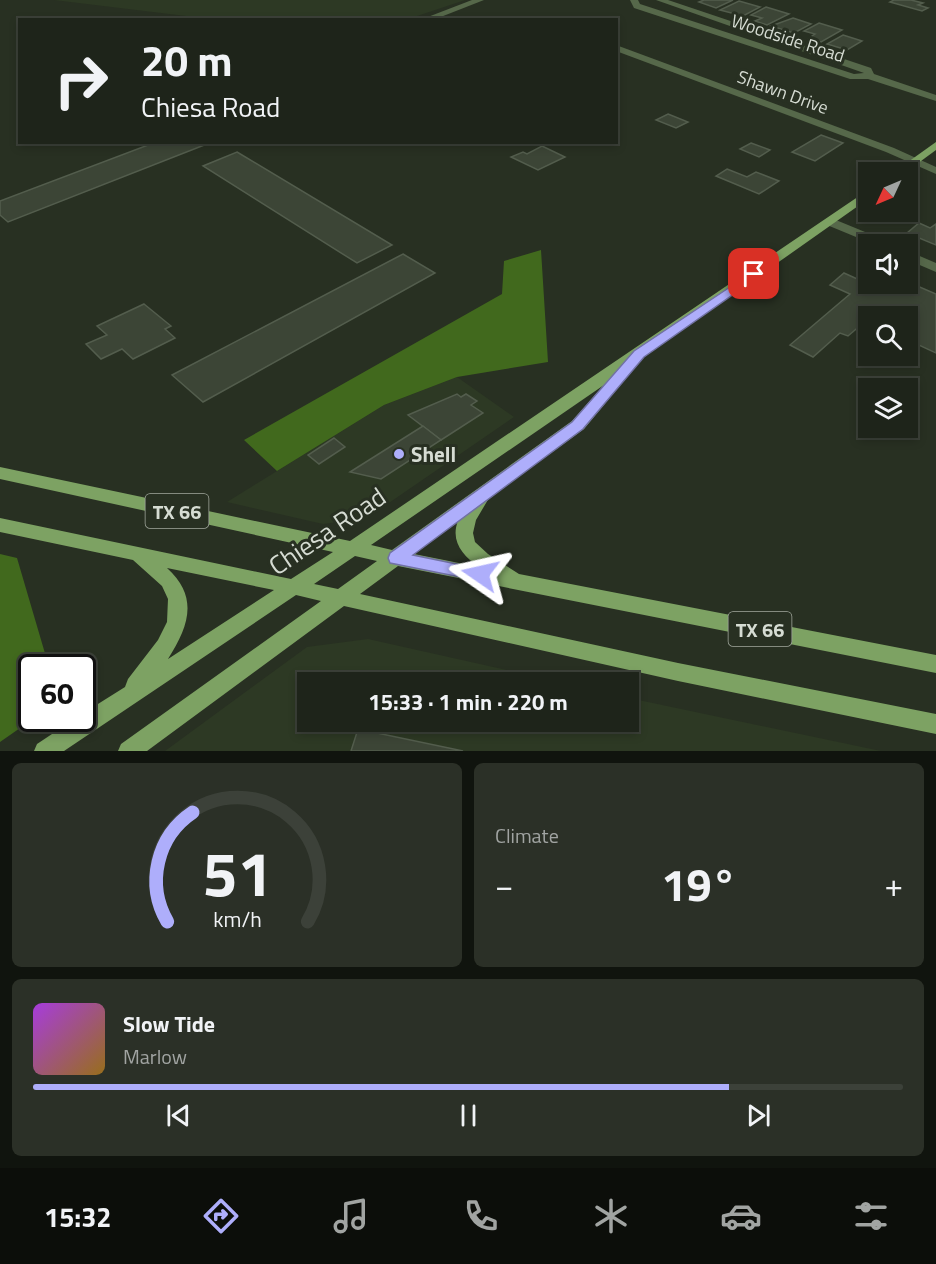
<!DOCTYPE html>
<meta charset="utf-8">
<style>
:root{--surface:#1e241a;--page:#2b3027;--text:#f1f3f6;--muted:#a1a4a2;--line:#3c4139;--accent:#aeaefb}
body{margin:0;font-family:"Titillium Web",sans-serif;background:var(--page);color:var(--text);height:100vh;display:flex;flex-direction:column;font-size:22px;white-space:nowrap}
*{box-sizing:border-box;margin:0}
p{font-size:20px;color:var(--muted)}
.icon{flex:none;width:33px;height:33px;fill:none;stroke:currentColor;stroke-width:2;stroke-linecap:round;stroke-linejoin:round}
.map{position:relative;height:751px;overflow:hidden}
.panel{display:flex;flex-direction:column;gap:12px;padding:12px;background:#10140e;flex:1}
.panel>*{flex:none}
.hud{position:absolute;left:18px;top:18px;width:600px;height:126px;border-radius:0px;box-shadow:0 3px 9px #0003,0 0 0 2px var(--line);background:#1e241a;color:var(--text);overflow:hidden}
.needle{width:39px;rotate:226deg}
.tools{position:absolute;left:858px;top:162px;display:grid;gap:12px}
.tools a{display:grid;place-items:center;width:60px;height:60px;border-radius:0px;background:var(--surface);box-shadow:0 3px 9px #0003,0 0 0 2px var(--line);font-size:30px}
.speed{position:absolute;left:18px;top:654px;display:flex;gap:12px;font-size:30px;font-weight:700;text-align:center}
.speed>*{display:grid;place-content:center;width:78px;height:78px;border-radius:50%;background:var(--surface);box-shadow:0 3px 9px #0003,0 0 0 2px var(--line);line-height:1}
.speed .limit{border:3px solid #111;border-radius:9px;background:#fff;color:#111}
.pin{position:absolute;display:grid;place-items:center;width:51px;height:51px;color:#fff;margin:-26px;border-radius:12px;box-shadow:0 3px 9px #0006}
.me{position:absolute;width:66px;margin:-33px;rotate:281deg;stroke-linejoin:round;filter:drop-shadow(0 0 4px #0008)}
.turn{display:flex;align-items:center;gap:21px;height:126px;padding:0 24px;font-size:27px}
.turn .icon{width:78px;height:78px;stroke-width:2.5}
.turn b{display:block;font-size:42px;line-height:51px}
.big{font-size:45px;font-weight:700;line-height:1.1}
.panel .tile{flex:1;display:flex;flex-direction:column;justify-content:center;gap:9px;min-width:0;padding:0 21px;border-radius:9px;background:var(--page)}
.panel .dial{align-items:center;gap:0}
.dial svg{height:156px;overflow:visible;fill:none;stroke:var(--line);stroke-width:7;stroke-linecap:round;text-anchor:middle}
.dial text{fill:var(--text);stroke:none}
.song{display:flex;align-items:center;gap:18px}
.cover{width:72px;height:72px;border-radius:9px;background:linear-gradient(135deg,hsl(280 70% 55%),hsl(40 70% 35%))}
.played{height:6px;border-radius:3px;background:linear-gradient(90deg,var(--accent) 80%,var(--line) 80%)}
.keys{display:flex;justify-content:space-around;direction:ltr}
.heat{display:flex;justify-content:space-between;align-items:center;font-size:33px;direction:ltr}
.panel .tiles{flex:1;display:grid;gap:12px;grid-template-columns:1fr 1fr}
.tile:last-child{grid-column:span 2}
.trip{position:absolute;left:297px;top:672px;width:342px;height:60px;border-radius:0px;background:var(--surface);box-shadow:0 3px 9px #0003,0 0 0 2px var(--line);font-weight:700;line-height:60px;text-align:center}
.tab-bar{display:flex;height:96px;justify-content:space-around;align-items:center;background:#0c0e0a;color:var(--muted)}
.tab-bar .icon{width:42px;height:42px}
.tab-bar .current{color:var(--accent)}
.tab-bar b{font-size:27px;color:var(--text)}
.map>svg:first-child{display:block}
.built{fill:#2d3924}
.forest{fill:#41691d}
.building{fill:#3c4536;stroke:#535d4d;stroke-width:1.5}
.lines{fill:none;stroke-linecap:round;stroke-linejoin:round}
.minor{fill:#56684a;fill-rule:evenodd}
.major{fill:#7da263;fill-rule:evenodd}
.route{fill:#aeaefb;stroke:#7171a3;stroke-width:1.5}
.poi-dot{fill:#aeaefb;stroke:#283022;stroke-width:2}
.labels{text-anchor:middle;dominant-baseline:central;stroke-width:6;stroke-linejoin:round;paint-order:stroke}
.far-street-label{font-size:18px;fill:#d6dcd3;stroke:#283022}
.shield{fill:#283022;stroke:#a2a89e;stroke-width:1.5}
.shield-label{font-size:20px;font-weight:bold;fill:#d6dcd3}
.poi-label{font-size:21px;font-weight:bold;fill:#d6dcd3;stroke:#283022;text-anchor:start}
.near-street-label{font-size:26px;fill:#d6dcd3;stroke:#283022}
</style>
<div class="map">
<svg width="936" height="751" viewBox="0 0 936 751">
<rect width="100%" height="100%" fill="#283022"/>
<g class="built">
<polygon points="54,0 465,0 408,19 219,20"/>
<polygon points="457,377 514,417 367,518 323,524 227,502 384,405"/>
<polygon points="368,639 560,682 308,682 308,722 628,722 629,698 881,751 165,751 307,647"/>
</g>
<g class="forest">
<polygon points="541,250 548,362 457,377 384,405 277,471 244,440 502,294 504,261"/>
<polygon points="0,554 17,558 49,667 32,668 33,719 0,742"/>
</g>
<g class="building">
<polygon points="704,0 733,0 716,8 699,2"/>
<polygon points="894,0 911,0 923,3 918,5 928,8 922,11 890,2"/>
<polygon points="739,1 760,7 743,16 720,10"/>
<polygon points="766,7 789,14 767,25 755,21 762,18 751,15"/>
<polygon points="793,18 811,24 794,33 771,26"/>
<polygon points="819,23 842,30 821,42 809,38 815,34 804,31"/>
<polygon points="843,35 862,41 847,50 827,44"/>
<polygon points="668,114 688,122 676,128 656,120"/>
<polygon points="821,135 843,143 815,161 792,152"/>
<polygon points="156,142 212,142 8,222 0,215 0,201"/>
<polygon points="751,143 770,150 759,157 740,149"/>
<polygon points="542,146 565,157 538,170 511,157 523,152 527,154"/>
<polygon points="237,152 392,245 357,263 203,166"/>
<polygon points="727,169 747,177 756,172 779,181 759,194 716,176"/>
<polygon points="919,223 930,228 936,224 936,245 907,233"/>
<polygon points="403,254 435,273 203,402 172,375"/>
<polygon points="844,273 864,282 868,278 868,284 908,284 908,282 936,294 936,353 908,340 908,316 868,316 868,329 861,325 848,336 840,333 813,357 790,345 850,294 830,285"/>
<polygon points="144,304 171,326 165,329 175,338 133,359 122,349 101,359 86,344 107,335 97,326"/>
<polygon points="457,394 461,397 466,394 477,401 471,405 483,413 441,440 408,415"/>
<polygon points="423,426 441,440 381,479 350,472"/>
<polygon points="334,438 345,447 319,464 308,455"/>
<polygon points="358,729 463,751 351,751"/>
</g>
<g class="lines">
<g class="minor">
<polygon points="472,0 484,0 433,20 420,20"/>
<polygon points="630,0 638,0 640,4 854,74 864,73 656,0 668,0 871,68 874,74 936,95 936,101 868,79 850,79 634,8"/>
<polygon points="616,45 894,148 936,167 936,174 886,152 616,51"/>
<polygon points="831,218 887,241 889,244 873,244 827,225 827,219"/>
<polygon points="908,251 936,263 936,272 908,260"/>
</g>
<g class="major">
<polygon points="936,142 936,150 906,172 894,172"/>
<path d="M868,190v9l-238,168 2,3 -2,3 -46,56 -95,69 -13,22 -3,13 2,9 13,12 31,20 417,81v18l-538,-107 -38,28 318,69 258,51v20l-258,-53 -334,-75 -197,145h-29l3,-7 200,-143 -25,-6 -232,156h-30l3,-7 39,-26h6v-4l43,-27 3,-8 30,-39 9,-18 1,-23 -6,-13 -29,-26 -133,-28v-14l291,61 42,-27 -333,-73v-12l350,74zM604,385l-32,36 -180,129 -21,-5zM458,521c-8,20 5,35 21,46l-65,-13zM355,556l22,5 -39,28 -24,-5zM167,568l107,22 -106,69c21,-33 31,-62 -1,-91z"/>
</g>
</g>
<polygon class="route" points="754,271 758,272 758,277 644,357 583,429 413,555 486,570 488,574 486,579 480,581 390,563 388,558 390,553 572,422 634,351"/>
<circle class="poi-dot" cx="399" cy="454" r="6"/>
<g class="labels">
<g class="far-street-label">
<text transform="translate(788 38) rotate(18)">Woodside Road</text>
<text transform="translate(783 92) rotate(20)">Shawn Drive</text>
</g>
<g class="shield">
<rect x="145.5" y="494" width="63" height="34" rx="4.5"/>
<rect x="728.5" y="612" width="63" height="34" rx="4.5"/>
</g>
<g class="shield-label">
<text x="177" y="511">TX 66</text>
<text x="760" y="629">TX 66</text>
</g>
<g class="poi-label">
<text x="411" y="454">Shell</text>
</g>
<g class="near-street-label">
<text transform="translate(327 531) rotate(-34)">Chiesa Road</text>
</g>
</g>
</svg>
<div class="tools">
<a><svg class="needle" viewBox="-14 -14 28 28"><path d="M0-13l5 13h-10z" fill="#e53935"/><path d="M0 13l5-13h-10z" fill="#a1a4a2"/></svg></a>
<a><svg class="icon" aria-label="sound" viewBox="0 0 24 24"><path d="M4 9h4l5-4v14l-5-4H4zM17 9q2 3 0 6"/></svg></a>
<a><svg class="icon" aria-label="search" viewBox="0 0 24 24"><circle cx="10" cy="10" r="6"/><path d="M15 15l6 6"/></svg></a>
<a><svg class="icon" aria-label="layers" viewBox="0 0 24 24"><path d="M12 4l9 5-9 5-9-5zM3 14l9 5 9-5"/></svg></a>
</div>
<div class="speed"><div class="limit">60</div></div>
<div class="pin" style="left:754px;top:274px;background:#d93025"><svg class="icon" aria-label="arrive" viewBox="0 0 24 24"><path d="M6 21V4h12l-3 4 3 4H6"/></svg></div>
<svg class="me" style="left:480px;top:574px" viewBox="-20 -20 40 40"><path d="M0-17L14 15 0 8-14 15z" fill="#aeaefb" stroke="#fff" stroke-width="4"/></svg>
<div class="trip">15:33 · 1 min · 220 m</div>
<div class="hud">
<div class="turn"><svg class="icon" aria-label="right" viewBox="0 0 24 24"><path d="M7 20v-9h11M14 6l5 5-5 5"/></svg><div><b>20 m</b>Chiesa Road</div></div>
</div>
</div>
<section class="panel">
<div class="tiles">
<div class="tile dial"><svg viewBox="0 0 100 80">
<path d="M14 69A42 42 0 1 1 86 69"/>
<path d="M14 69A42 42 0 0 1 27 13" stroke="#aeaefb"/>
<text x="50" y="56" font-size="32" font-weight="700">51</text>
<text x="50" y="72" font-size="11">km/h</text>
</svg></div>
<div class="tile"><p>Climate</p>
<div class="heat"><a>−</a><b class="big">19°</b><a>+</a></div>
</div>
<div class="tile">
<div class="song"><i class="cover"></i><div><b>Slow Tide</b><p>Marlow</p></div></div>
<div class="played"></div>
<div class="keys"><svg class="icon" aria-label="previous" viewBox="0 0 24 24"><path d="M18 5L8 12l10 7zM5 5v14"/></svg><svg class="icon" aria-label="pause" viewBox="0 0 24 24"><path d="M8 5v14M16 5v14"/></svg><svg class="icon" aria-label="next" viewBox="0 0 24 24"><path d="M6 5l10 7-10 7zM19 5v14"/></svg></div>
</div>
</div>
</section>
<nav class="tab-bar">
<b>15:32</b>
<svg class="icon current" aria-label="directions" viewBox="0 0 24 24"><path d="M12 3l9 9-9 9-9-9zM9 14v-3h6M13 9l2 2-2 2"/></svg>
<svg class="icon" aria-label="music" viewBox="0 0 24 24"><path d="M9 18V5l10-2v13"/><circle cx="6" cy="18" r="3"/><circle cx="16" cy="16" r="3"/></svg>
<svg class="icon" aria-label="phone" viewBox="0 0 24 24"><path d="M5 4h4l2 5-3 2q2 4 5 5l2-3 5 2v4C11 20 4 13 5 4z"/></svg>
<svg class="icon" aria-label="climate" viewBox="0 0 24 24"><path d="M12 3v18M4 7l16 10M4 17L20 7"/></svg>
<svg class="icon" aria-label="car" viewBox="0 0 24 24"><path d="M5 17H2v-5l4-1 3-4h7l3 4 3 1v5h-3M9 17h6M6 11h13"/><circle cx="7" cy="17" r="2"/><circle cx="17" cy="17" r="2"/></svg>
<svg class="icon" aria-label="filters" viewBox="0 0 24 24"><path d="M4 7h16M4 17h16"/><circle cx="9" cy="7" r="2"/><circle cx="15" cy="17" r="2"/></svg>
</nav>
